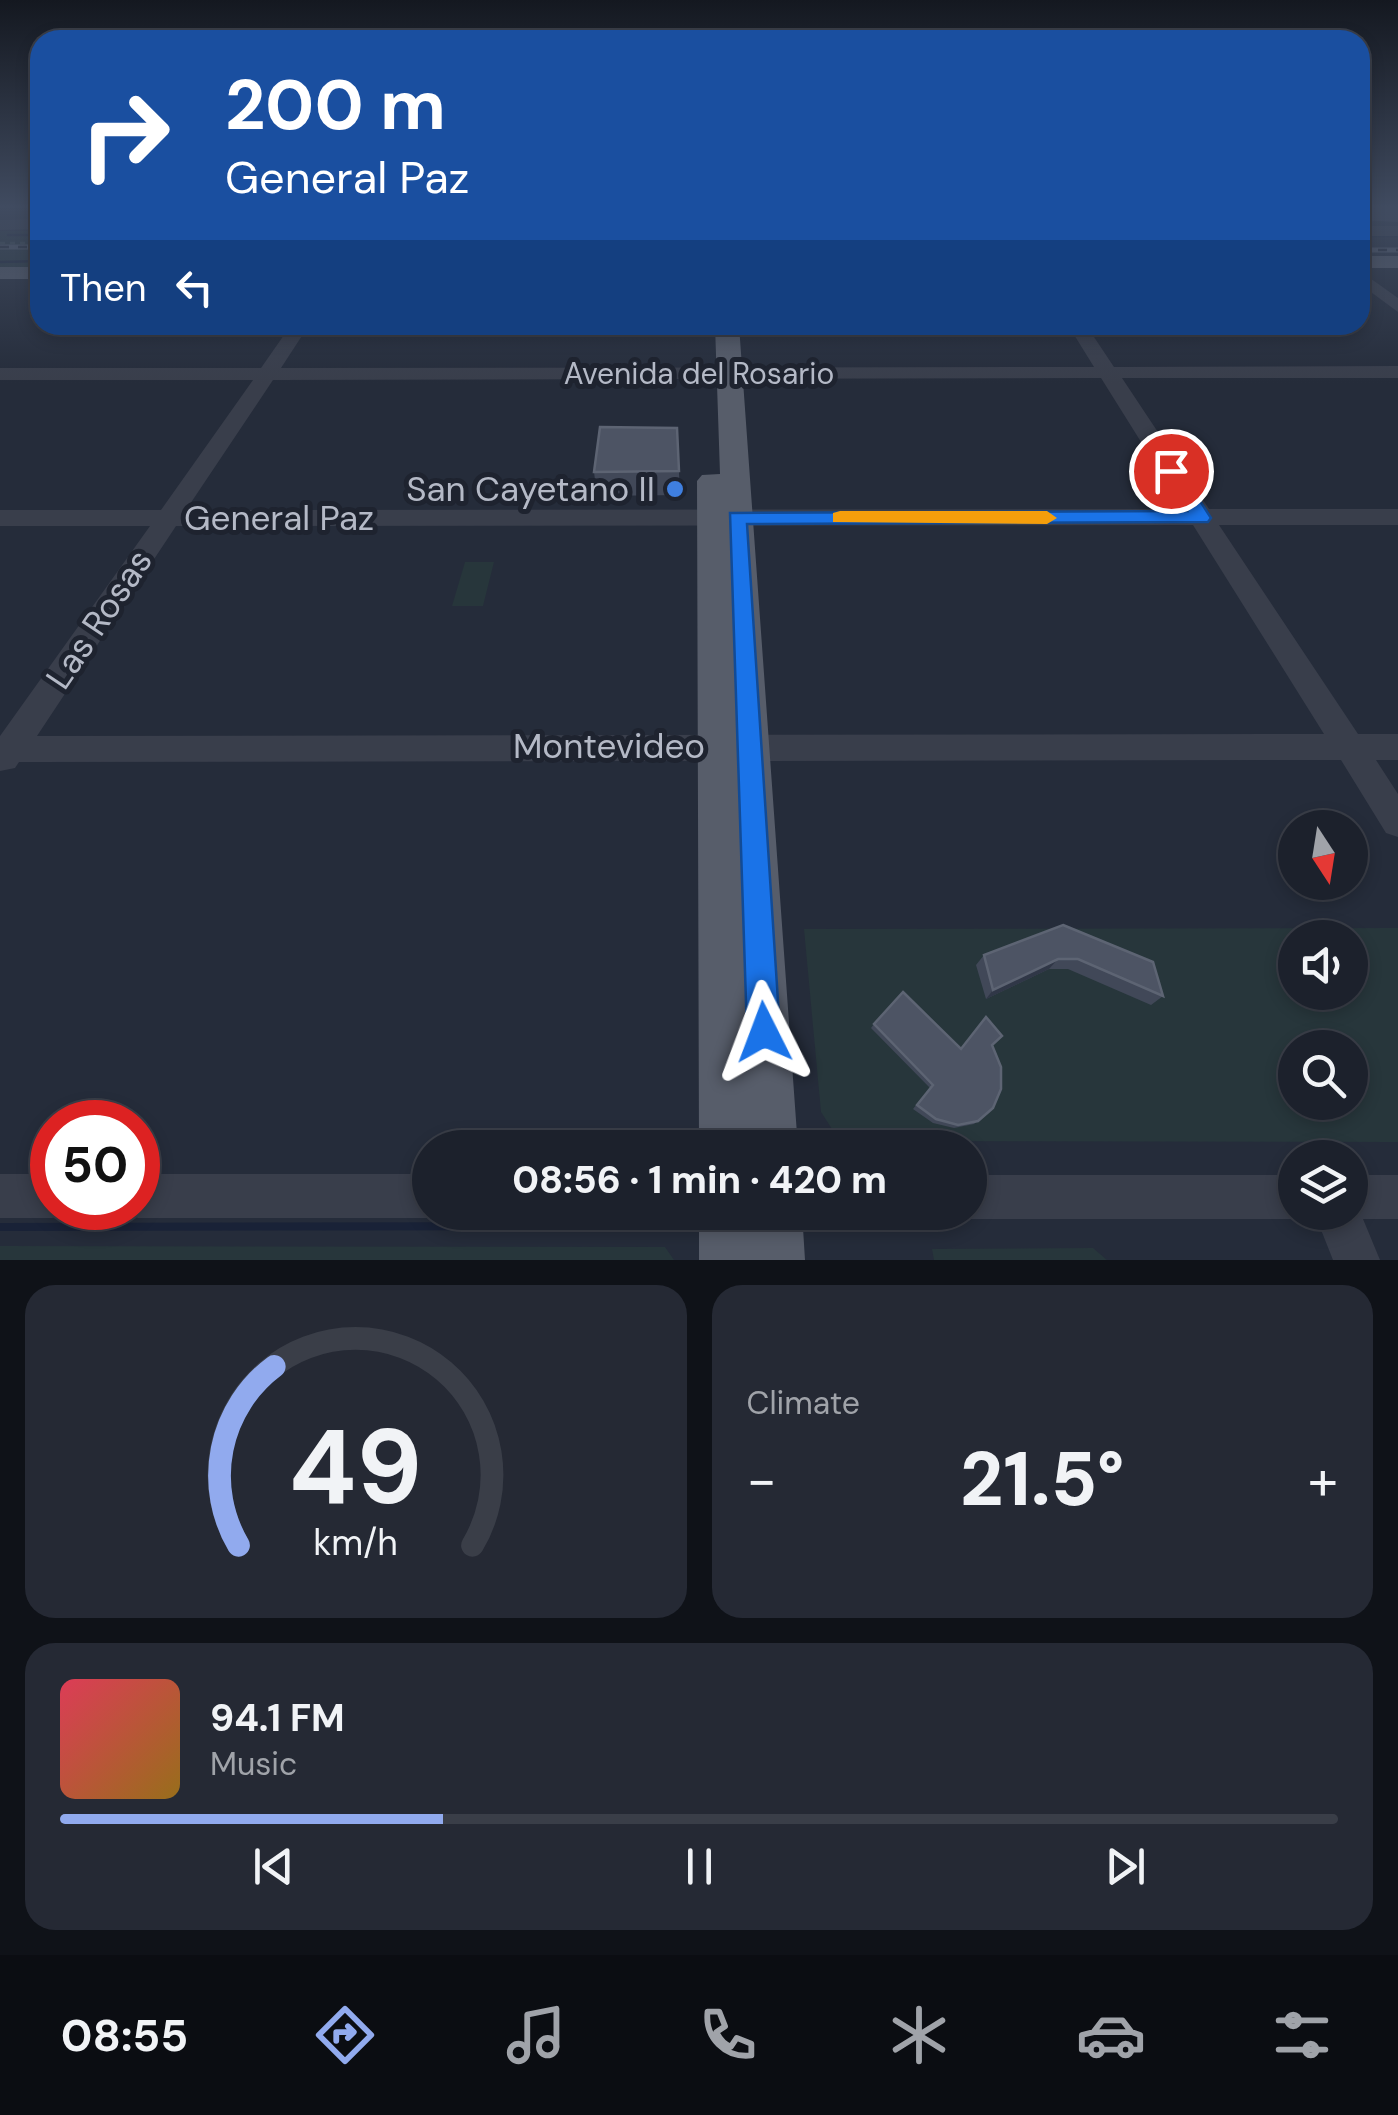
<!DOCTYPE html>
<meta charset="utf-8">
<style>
:root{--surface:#1c212c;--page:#252934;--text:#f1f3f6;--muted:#a0a3a9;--line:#3a3e48;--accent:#91aaee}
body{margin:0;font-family:"DM Sans",sans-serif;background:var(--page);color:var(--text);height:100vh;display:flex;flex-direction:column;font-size:38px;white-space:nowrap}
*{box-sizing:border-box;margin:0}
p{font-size:32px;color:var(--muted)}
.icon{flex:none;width:55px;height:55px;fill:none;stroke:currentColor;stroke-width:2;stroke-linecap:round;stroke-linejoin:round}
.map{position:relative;height:1260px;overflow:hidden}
.drawer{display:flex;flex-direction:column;gap:25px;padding:25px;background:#0f1218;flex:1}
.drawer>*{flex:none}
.banner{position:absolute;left:30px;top:30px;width:1340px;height:305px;border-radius:30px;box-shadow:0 5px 15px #0003,0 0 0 2px var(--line);background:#1a4fa0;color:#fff;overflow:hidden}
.needle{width:65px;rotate:168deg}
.tools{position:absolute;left:1278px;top:810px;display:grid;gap:20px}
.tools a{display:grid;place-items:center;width:90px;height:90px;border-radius:50%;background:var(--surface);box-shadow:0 5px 15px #0003,0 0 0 2px var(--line);font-size:50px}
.speed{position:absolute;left:30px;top:1100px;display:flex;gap:20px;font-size:50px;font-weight:700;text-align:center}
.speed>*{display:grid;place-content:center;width:130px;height:130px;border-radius:50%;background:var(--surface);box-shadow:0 5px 15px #0003,0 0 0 2px var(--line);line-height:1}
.speed .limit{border:15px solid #d22;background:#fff;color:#111}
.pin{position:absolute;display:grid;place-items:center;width:85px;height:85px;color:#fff;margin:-42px;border:5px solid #fff;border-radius:50%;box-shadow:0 2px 10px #0007}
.me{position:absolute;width:110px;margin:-55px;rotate:357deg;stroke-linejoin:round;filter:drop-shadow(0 0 8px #0008)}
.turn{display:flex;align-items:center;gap:35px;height:210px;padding:0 30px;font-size:45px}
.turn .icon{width:130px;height:130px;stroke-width:2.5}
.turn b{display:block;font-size:70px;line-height:85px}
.then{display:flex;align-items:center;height:95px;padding:0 30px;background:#0003;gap:20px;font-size:38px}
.big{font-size:75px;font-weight:800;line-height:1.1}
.drawer .widget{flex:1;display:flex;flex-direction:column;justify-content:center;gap:15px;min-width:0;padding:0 35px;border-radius:30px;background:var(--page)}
.drawer .dial{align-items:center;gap:0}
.dial svg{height:260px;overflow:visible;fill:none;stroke:var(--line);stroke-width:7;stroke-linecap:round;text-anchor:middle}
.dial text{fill:var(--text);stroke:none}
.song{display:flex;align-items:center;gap:30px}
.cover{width:120px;height:120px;border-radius:15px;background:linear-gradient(135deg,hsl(350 70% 55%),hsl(40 70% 35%))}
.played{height:10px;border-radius:5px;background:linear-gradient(90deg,var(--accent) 30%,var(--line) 30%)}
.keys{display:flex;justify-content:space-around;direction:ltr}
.heat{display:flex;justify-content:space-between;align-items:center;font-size:55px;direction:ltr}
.drawer .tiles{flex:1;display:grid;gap:25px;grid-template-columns:1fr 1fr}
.widget:last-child{grid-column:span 2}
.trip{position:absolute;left:412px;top:1130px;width:575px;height:100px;border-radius:50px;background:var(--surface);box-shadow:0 5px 15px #0003,0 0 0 2px var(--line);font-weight:800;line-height:100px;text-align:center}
.dock{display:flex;height:160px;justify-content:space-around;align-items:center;background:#0b0d12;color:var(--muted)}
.dock .icon{width:70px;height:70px}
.dock .selected{color:var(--accent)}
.dock b{font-size:45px;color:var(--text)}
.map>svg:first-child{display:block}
.green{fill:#27363b;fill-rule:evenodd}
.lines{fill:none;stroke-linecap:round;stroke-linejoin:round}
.stream-far1{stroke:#192237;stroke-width:2.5}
.stream{stroke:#192237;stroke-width:8}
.path{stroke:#405053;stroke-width:2.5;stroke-dasharray:5 5;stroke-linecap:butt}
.minor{fill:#393e4b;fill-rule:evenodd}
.major{fill:#575d6a;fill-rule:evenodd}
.rail-casing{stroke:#5b6271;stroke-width:5}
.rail{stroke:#1e232f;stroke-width:2.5;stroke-dasharray:9;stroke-linecap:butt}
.wall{fill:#414858}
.shaded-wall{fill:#303747}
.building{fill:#4d5464;stroke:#5d6473;stroke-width:2.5}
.route{fill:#1a73e8;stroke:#114b97;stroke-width:2.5}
.slow{fill:#f59e0b}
.shop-dot{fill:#3f7fe0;stroke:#1e232f;stroke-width:4}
.labels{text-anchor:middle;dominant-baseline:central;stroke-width:10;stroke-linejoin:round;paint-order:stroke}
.far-street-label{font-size:30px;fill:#b4b9c6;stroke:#1e232f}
.poi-label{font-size:35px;fill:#b4b9c6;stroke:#1e232f;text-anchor:end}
.street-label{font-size:35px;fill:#b4b9c6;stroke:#1e232f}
</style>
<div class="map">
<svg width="1398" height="1260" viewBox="0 0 1398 1260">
<rect width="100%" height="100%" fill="#252c3a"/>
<g class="green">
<rect x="0" y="231" width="40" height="42"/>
<polygon points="465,562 494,562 483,606 452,606"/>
<path d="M1398,928v214l-549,-1 -17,-12 -11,-17 -17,-183zM1295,938h55v54h-55zM1295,1048h55v54h-55z"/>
<polygon points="0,1246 665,1247 674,1260 0,1260"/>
<polygon points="1093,1248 1107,1260 934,1260 932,1249"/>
</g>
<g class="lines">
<g class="stream-far1">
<polyline points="8,235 40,235"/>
<polyline points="1360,236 1398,236"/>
<polyline points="0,262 40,261"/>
</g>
<polyline class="stream" points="0,1227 674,1226"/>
<polyline class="path" points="0,243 40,243"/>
<g class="minor">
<polygon points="40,219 40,229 0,230 0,220"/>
<rect x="1360" y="226" width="38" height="10"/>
<polygon points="1360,271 1398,298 1398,312 1360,284"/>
<path d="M291,325h18l-28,43 813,-1 -26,-42h18l28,42 284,-1v12h-276l87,131h189v16h-179l139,209h40v26h-22l22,34v43l-12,-4 -45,-73 -1322,2 -4,6 -15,3v-35l150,-210h-150v-16h161l92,-130h-253v-12h261zM1101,378l82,131 -997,1 87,-130zM1193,525l131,209 -1287,2 139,-210z"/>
<polygon points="0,1174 52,1174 52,1208 70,1208 68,1212 52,1218 0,1218"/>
<polygon points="138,1174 430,1174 430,1212 444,1212 430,1218 138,1218 120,1208 138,1208"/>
<polygon points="970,1175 1295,1175 1295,1212 1311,1212 1295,1219 970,1219 954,1212 970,1212"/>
<polygon points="1350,1175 1398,1175 1398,1219 1363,1219 1380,1260 1333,1260 1314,1212 1350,1212"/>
</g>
<g class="major">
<rect x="1360" y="256" width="38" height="12"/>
<rect x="0" y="267" width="40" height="12"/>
<polygon points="715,325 739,325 798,1148 699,1148 697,481 702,475 720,474"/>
<polygon points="699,1212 802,1212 805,1260 699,1260"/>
</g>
<g class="rail-casing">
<g id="rail">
<polyline points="0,247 40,247"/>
<polyline points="1360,250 1398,250"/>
</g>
</g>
<use href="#rail" class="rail"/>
</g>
<g class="wall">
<polygon points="1360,207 1398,207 1398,222 1360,220"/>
<polygon points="677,428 680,495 597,496 594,472"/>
<polygon points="1063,925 1163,996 1151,1005 1068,969 1049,969 986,999 976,965 984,955"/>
<polygon points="874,1024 961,1049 993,1045 993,1108 974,1124 954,1128 933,1123 913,1109 930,1088 871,1028"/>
</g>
<polygon class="shaded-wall" points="1058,959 1049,969 986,999 993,990"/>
<g class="building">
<polygon points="600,427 677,428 679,471 594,472"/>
<polygon points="1063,925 1153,962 1163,996 1078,959 1058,959 993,990 984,955"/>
<polygon points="903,992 961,1049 986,1017 1002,1036 992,1045 1001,1067 1001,1089 993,1108 978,1121 958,1125 936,1119 917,1105 933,1085 874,1024"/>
</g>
<linearGradient id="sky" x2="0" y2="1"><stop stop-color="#141820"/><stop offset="0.54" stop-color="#404b60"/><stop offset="1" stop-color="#404b60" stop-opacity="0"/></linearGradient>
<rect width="1398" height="383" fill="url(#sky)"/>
<polygon class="route" points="1164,467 1178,467 1211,518 1208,522 747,524 780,1032 775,1043 764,1048 752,1043 747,1032 730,513 1187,511 1162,471"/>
<polygon class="slow" points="840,511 1047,511 1057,518 1047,524 833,522 833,513"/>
<circle class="shop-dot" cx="675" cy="489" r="10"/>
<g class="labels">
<g class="far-street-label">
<text x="699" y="373">Avenida del Rosario</text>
</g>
<g class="poi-label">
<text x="655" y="489">San Cayetano II</text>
</g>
<g class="street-label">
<text x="279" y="518">General Paz</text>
<text transform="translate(99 619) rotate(-56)">Las Rosas</text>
<text x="609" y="746">Montevideo</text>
</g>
</g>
</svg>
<div class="tools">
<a><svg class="needle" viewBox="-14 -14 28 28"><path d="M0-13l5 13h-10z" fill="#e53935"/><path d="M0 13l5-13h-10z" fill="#a0a3a9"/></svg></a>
<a><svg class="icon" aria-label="sound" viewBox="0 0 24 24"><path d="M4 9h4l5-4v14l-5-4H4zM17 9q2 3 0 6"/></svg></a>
<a><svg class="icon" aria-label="search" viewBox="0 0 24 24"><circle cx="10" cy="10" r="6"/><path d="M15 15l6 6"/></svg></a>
<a><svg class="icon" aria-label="layers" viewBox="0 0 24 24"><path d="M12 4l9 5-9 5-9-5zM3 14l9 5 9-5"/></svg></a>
</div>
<div class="speed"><div class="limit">50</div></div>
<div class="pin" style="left:1171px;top:471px;background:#d93025"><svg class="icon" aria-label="arrive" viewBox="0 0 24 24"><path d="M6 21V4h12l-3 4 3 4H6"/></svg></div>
<svg class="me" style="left:764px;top:1032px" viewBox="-20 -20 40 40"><path d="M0-17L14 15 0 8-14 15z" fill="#1a73e8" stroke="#fff" stroke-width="4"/></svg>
<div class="trip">08:56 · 1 min · 420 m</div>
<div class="banner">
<div class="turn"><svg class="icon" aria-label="right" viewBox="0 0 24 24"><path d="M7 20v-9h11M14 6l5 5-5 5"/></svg><div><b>200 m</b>General Paz</div></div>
<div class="then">Then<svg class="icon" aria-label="left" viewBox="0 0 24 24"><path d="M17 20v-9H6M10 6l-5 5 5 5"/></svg></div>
</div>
</div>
<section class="drawer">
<div class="tiles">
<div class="widget dial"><svg viewBox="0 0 100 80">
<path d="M14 69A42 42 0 1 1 86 69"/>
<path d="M14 69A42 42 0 0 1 25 14" stroke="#91aaee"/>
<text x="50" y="56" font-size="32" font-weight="700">49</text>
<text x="50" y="72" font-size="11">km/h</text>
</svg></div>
<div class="widget"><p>Climate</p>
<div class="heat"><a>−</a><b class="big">21.5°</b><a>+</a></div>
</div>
<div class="widget">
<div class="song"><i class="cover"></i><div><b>94.1 FM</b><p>Music</p></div></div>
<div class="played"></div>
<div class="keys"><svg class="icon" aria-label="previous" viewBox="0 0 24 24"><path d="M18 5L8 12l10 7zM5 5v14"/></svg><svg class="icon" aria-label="pause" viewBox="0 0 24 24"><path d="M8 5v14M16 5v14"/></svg><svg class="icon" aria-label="next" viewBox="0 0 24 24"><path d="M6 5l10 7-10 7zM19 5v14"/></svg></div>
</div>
</div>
</section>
<nav class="dock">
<b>08:55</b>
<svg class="icon selected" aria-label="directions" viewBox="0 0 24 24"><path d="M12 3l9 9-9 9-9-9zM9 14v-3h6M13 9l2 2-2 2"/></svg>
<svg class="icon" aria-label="music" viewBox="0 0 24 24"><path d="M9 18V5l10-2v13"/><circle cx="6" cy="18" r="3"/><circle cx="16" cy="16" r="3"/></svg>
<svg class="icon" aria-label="phone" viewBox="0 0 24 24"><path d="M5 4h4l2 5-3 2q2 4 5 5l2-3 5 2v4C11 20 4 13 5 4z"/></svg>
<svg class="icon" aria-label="climate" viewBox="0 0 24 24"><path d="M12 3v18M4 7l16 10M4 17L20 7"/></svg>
<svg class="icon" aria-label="car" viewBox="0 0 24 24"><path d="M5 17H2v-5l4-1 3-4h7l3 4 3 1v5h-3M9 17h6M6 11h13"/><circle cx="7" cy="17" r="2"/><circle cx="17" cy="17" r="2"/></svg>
<svg class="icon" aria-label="filters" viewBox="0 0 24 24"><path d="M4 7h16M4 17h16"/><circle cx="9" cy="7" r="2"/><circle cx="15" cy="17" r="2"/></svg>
</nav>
